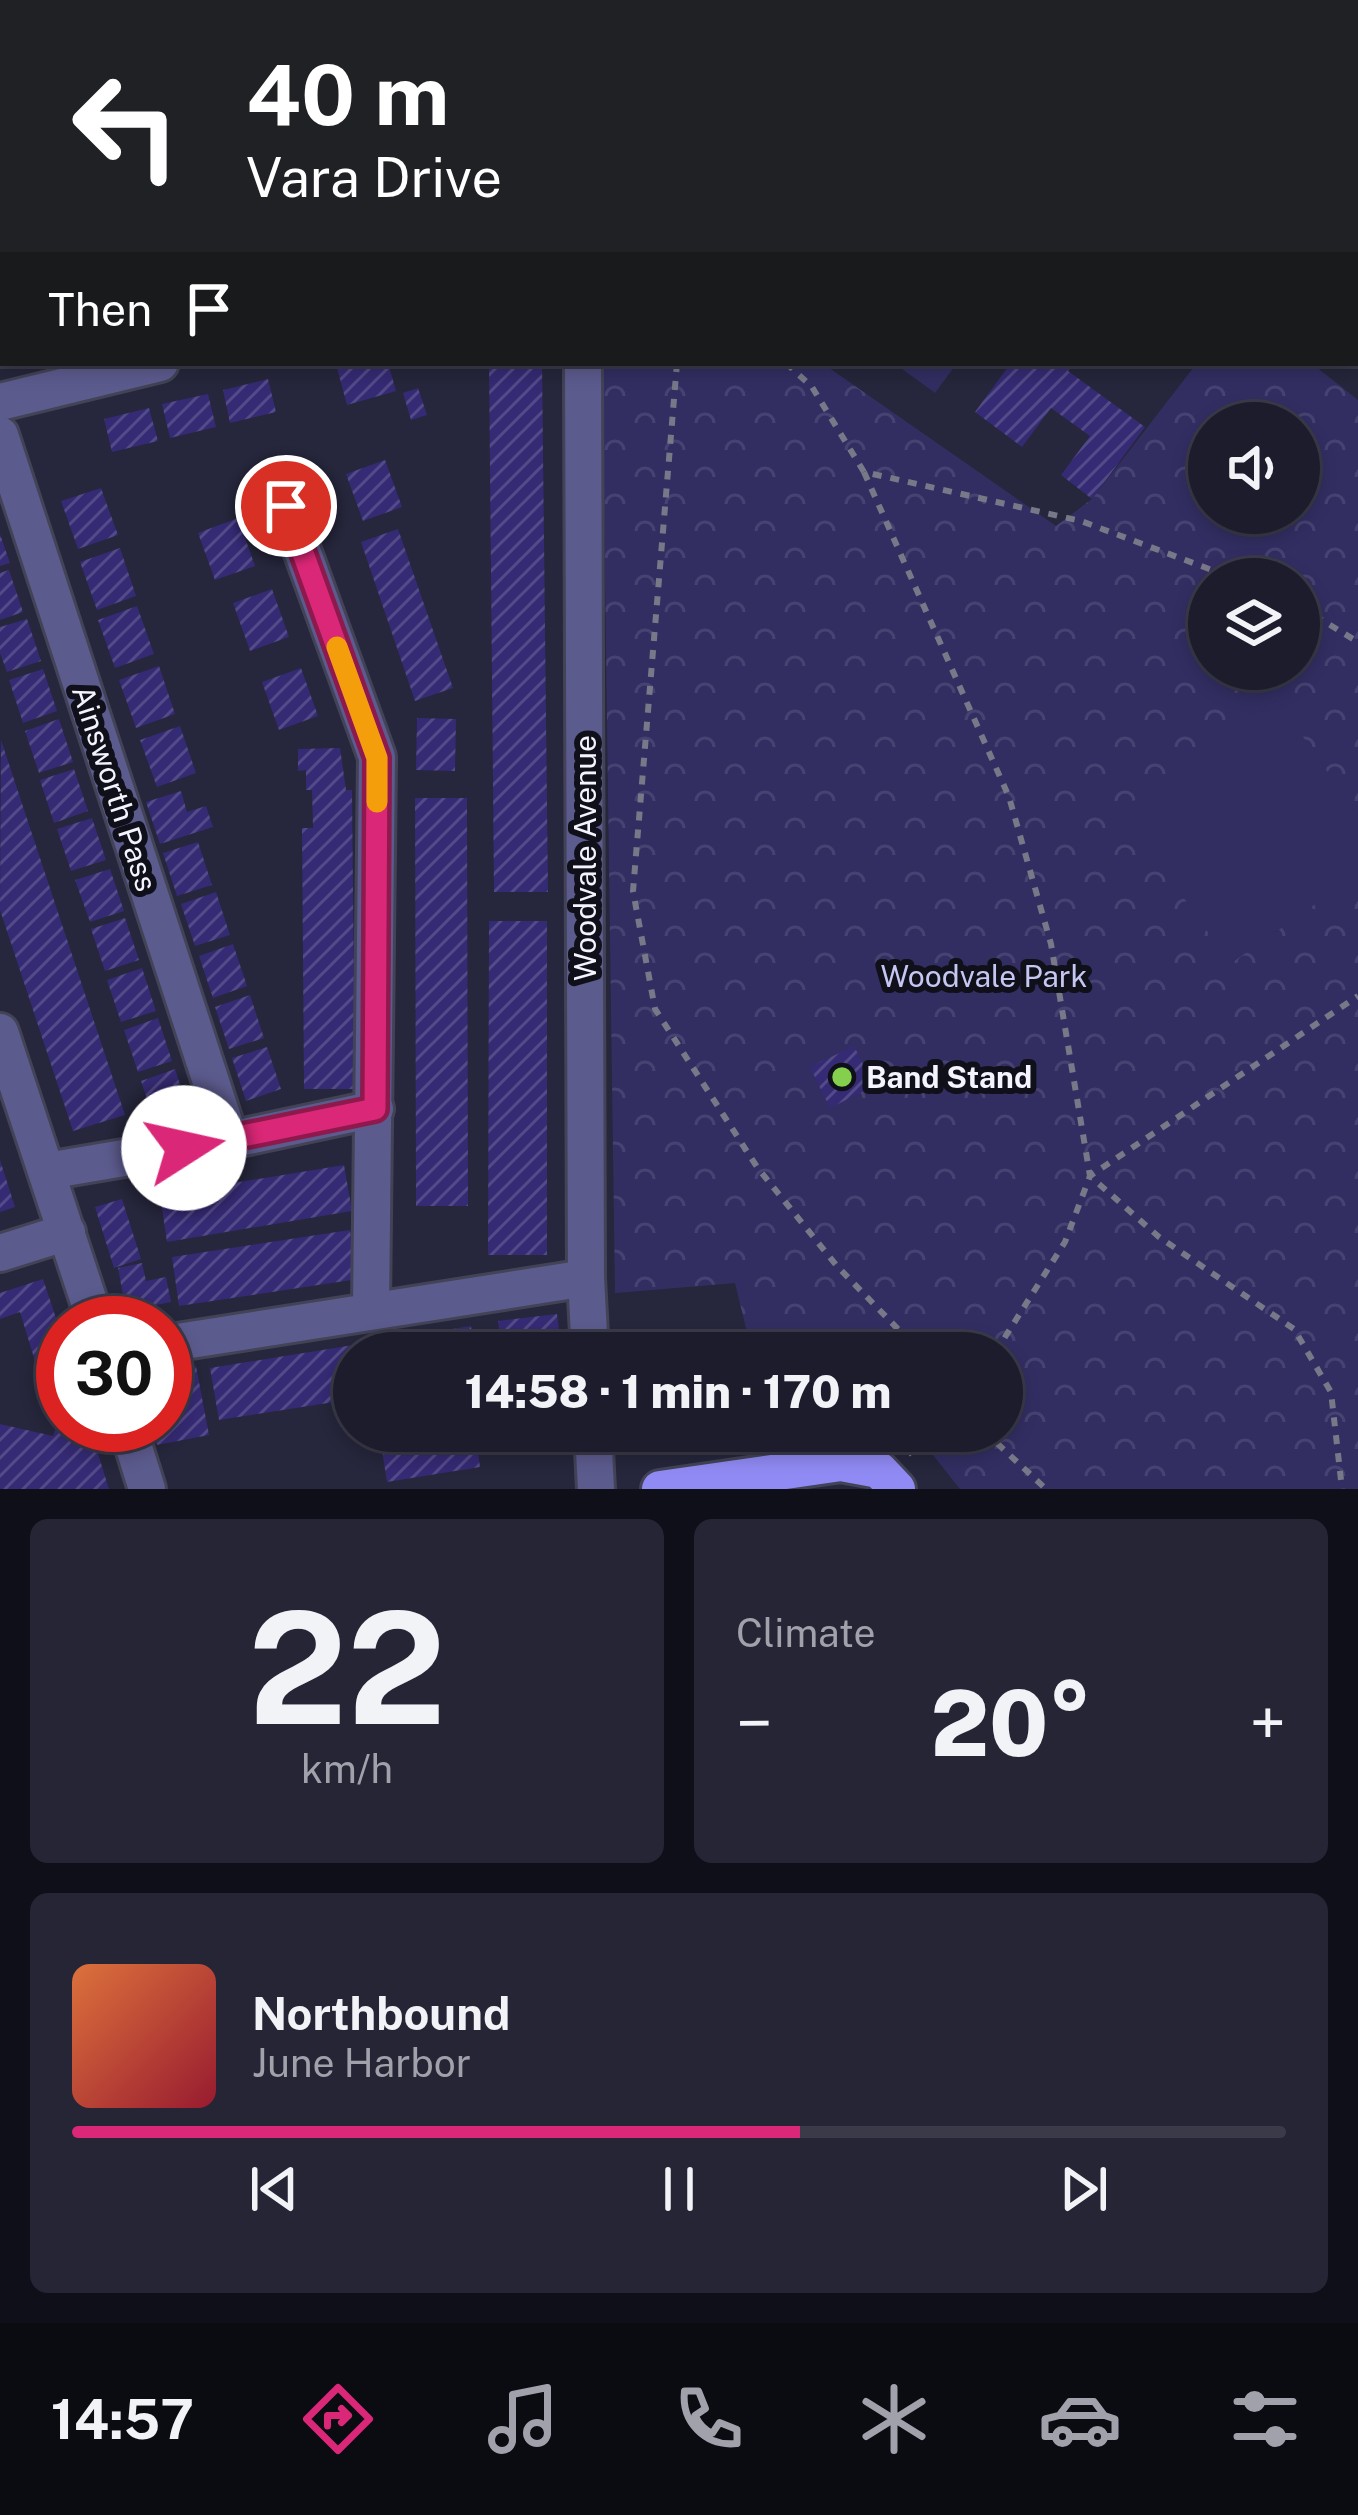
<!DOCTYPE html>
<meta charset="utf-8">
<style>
:root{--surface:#1c1c2d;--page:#252535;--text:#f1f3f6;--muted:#a0a1aa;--line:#3a3a49;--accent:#db2777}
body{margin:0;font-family:"Public Sans",sans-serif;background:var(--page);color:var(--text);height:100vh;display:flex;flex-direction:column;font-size:45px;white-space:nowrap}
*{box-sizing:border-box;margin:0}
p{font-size:39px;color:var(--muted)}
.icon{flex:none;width:66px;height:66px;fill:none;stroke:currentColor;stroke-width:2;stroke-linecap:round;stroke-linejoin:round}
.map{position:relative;height:1489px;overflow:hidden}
.panel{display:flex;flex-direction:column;gap:30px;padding:30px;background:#0f0f19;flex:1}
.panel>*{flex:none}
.guide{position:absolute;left:0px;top:0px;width:1359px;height:366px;box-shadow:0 6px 18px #0003,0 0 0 3px var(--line);background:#202124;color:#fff;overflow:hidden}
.fabs{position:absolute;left:1188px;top:402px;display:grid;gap:24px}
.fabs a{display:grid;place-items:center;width:132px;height:132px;border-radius:50%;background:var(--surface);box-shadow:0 6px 18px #0003,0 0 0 3px var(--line);font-size:60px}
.speed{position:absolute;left:36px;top:1296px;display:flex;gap:24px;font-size:60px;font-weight:700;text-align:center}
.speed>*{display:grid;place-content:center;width:156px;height:156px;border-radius:50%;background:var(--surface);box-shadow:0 6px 18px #0003,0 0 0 3px var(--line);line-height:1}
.speed .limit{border:18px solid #d22;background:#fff;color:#111}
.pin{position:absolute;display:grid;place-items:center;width:102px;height:102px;color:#fff;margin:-51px;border:6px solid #fff;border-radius:50%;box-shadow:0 3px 12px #0007}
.me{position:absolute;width:132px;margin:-66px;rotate:80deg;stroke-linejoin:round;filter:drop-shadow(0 0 9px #0008)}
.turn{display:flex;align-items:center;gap:42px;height:252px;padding:0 48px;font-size:54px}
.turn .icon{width:156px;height:156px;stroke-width:2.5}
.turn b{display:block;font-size:84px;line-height:102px}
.then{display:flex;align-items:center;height:114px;padding:0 48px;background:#0003;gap:24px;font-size:45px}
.big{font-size:90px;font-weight:800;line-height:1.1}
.panel .card{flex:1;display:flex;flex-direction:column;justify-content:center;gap:18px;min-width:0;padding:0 42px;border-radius:18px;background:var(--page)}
.panel .dial{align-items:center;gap:0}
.dial b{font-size:156px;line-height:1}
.song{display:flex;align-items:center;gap:36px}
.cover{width:144px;height:144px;border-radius:18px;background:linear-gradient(135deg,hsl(20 70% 55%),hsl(350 70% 35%))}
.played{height:12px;border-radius:6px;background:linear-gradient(90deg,var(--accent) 60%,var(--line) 60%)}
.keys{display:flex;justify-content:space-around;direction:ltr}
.heat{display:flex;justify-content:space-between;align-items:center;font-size:66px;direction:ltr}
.panel .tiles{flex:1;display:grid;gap:30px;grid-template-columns:1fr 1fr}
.card:last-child{grid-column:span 2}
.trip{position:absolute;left:333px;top:1332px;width:690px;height:120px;border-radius:60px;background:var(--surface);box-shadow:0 6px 18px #0003,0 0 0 3px var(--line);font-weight:800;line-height:120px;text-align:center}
.dock{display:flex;height:192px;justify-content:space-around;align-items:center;background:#0b0b12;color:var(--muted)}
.dock .icon{width:84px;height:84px}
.dock .selected{color:var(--accent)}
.dock b{font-size:54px;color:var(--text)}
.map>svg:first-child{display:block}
.park{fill:url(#park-crowns);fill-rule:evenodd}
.garden{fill:#322e62}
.building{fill:url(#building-hatch)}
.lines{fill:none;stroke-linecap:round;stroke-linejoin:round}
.minor-casing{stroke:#434357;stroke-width:42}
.major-casing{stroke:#434357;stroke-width:42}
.path{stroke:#787889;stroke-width:6;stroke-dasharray:9 9;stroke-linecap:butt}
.minor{stroke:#5c5b8e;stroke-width:36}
.major{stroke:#908af4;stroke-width:36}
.route-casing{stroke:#8e194d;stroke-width:30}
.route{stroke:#db2777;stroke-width:21}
.slow{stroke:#f59e0b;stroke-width:21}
.poi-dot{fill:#84d04e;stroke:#10101a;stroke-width:4.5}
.labels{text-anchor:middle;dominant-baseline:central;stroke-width:12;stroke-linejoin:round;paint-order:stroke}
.street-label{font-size:30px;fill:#f3f4fd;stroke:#10101a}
.park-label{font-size:30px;fill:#c6c6f2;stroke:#10101a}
.poi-label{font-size:30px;font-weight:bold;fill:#f3f4fd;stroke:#10101a;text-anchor:start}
</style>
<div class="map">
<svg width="1358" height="1489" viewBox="0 0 1358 1489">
<defs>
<pattern id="park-crowns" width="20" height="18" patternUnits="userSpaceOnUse" patternTransform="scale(3)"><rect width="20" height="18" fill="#322e62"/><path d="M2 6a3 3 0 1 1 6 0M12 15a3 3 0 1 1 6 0" fill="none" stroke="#464372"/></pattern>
<pattern id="building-hatch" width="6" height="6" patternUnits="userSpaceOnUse" patternTransform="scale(3)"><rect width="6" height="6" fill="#352a74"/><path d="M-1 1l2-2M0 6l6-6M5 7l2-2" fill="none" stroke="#534a89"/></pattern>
</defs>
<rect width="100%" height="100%" fill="#26263c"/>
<path class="park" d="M602,363h220l234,163 36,-27 105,-136h114l47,37v1089h-398l-46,-58h88v-78h-250l-17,-70 -120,10zM1209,423h90v90h-90zM1209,579h90v90h-90z"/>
<g class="garden">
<polygon points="894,363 957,363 935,393"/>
<polygon points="1277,700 1358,815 1358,874 1230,964 1122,809"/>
</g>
<g class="building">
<polygon points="388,363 396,391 347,405 336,364"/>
<polygon points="489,363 542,363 548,892 494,892"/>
<polygon points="1011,363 1073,363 1068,371 1145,427 1092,499 1061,475 1090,436 1051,408 1022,447 975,412"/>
<polygon points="268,379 276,412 230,423 223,390"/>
<polygon points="418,388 427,415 411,420 403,393"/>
<polygon points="208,394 216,427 170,438 162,404"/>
<polygon points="149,408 158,441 112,452 104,419"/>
<polygon points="385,460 402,507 363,521 346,474"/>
<polygon points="101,488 118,535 78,549 61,501"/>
<polygon points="238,518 255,566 215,580 198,533"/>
<polygon points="398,529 453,688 415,701 361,542"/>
<polygon points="0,534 10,563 0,566"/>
<polygon points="120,548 136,596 97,610 80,562"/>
<polygon points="9,570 23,612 0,620 0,573"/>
<polygon points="272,589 289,637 250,651 233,603"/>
<polygon points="137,606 154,654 115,668 98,620"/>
<polygon points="27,619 41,661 7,672 0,653 0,627"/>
<polygon points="159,666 175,714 136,728 119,680"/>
<polygon points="301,668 318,716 279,730 262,682"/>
<polygon points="43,669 57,711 23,723 9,680"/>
<polygon points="417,718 456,719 455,771 416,770"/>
<polygon points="59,719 73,762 39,773 25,731"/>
<polygon points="180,726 196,773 157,787 140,740"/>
<polygon points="1,740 125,1115 73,1131 0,910"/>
<polygon points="340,748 346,790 352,790 355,1089 304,1089 302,828 313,828 312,790 306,790 306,770 298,771 298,749"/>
<polygon points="74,769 88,811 54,823 40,780"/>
<polygon points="181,791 187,812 206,806 213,827 160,844 146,802"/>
<polygon points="415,798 467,798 468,1206 416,1206"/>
<polygon points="92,818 106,860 71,871 57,829"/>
<polygon points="198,842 212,885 177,896 163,853"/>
<polygon points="110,869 124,911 90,922 75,880"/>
<polygon points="216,892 230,935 195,946 181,904"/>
<polygon points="125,918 139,960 105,971 91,929"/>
<polygon points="489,921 547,921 547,1255 488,1255"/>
<polygon points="233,944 247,986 213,998 199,956"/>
<polygon points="142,968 156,1011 121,1022 107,980"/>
<polygon points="250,995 264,1038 229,1049 215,1007"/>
<polygon points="158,1018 172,1061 138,1072 124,1030"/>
<polygon points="854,1046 874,1086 830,1108 810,1067"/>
<polygon points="267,1047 281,1089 246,1101 232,1058"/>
<polygon points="175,1069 189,1112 155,1123 141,1081"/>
<polygon points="0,1160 15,1207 0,1212"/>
<polygon points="344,1165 352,1211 167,1242 160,1195"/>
<polygon points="122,1199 141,1259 114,1268 95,1207"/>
<polygon points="350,1230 358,1279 179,1306 172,1257"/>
<polygon points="142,1263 146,1281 166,1277 171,1302 126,1311 118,1268"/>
<polygon points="43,1279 63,1339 63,1402 49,1407 20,1312 0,1319 0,1293"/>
<polygon points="557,1314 562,1353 502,1353 498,1321"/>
<polygon points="471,1326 475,1353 354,1353 354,1399 219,1420 210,1368"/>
<polygon points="704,1340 705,1353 661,1353 660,1346"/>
<polygon points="196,1366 209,1435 157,1445 153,1425 165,1425 165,1371"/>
<polygon points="0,1424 53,1436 55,1430 93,1438 109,1489 0,1489"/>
<polygon points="379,1431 475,1431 480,1467 387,1482"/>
</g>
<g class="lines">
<g class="minor-casing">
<g id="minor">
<polyline points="45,3 57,0"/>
<polyline points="409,3 415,3"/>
<polyline points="0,14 3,13"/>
<polyline points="0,201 3,201"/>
<polyline points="583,363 586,1278 590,1353"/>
<polyline points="0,402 160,363"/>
<polyline points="0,435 230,1140"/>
<polyline points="309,497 286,506 377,757 371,1309"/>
<polyline points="0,1032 96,1323"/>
<polyline points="47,1171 230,1140 375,1109"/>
<polyline points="0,1253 67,1232"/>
<polyline points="165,1344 586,1278"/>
<polyline points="127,1425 147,1489"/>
<polyline points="593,1431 596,1489"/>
</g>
</g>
<g class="major-casing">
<polyline id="major" points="660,1489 841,1463 879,1470 897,1489"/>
</g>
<g class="path">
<polyline points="677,363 633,891 655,1009 757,1167 837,1266 921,1353"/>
<polyline points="786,363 812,387 864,472 1081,521 1236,579"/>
<polyline points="864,472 1009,797 1051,944 1090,1176 1159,1237 1294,1329 1331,1392 1342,1489"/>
<polyline points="1299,606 1358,642"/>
<polyline points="995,1353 1065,1242 1090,1176 1358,996"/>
<polyline points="984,1431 1046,1489"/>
<polyline points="908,1454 940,1431"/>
</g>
<use href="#minor" class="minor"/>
<use href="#major" class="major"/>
</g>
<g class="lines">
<g class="route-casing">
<polyline id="route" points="184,1148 375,1109 377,758 286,506"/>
</g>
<use href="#route" class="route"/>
<polyline class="slow" points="337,647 377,758 377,802"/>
</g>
<circle class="poi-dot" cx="842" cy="1077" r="12"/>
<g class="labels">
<g class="street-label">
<text transform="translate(115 788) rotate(72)">Ainsworth Pass</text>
<text transform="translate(585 858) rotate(-90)">Woodvale Avenue</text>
</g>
<g class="park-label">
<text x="984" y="976">Woodvale Park</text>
</g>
<g class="poi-label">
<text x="866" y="1077">Band Stand</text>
</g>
</g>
</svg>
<div class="fabs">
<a><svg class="icon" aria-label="sound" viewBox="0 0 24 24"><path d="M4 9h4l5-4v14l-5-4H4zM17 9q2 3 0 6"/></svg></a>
<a><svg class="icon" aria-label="layers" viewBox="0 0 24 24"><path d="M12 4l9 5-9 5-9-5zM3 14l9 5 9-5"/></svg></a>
</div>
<div class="speed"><div class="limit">30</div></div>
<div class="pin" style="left:286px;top:506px;background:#d93025"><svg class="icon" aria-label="arrive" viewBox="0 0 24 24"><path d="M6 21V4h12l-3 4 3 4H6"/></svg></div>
<svg class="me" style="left:184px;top:1148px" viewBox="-20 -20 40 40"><circle r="19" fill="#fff"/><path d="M0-13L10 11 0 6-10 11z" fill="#db2777"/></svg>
<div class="trip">14:58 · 1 min · 170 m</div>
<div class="guide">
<div class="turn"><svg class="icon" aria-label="left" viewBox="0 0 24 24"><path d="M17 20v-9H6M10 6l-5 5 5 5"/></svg><div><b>40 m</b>Vara Drive</div></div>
<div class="then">Then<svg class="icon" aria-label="arrive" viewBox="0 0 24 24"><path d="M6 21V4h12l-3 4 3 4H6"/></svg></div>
</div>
</div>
<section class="panel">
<div class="tiles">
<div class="card dial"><b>22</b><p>km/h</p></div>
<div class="card"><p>Climate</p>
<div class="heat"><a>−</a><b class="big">20°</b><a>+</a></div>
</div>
<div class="card">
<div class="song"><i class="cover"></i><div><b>Northbound</b><p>June Harbor</p></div></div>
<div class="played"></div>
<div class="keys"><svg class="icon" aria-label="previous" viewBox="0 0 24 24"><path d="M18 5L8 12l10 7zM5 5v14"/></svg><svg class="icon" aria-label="pause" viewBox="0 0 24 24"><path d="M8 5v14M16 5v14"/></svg><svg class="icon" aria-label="next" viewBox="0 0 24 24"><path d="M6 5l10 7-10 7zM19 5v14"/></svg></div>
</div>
</div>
</section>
<nav class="dock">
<b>14:57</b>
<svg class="icon selected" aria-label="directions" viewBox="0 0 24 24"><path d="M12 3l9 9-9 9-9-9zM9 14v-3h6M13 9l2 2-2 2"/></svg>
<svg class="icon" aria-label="music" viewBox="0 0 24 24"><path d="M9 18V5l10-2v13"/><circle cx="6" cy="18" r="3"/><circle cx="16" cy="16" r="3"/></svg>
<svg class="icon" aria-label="phone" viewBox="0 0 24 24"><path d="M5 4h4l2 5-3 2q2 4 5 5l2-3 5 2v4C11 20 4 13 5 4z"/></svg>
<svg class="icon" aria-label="climate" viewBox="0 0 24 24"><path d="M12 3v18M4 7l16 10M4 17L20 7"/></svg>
<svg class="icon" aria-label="car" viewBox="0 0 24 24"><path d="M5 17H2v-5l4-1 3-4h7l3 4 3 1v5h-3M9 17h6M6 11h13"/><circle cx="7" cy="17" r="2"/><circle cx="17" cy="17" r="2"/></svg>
<svg class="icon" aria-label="filters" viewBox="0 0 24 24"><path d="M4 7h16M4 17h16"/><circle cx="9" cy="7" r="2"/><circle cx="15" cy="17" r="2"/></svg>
</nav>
